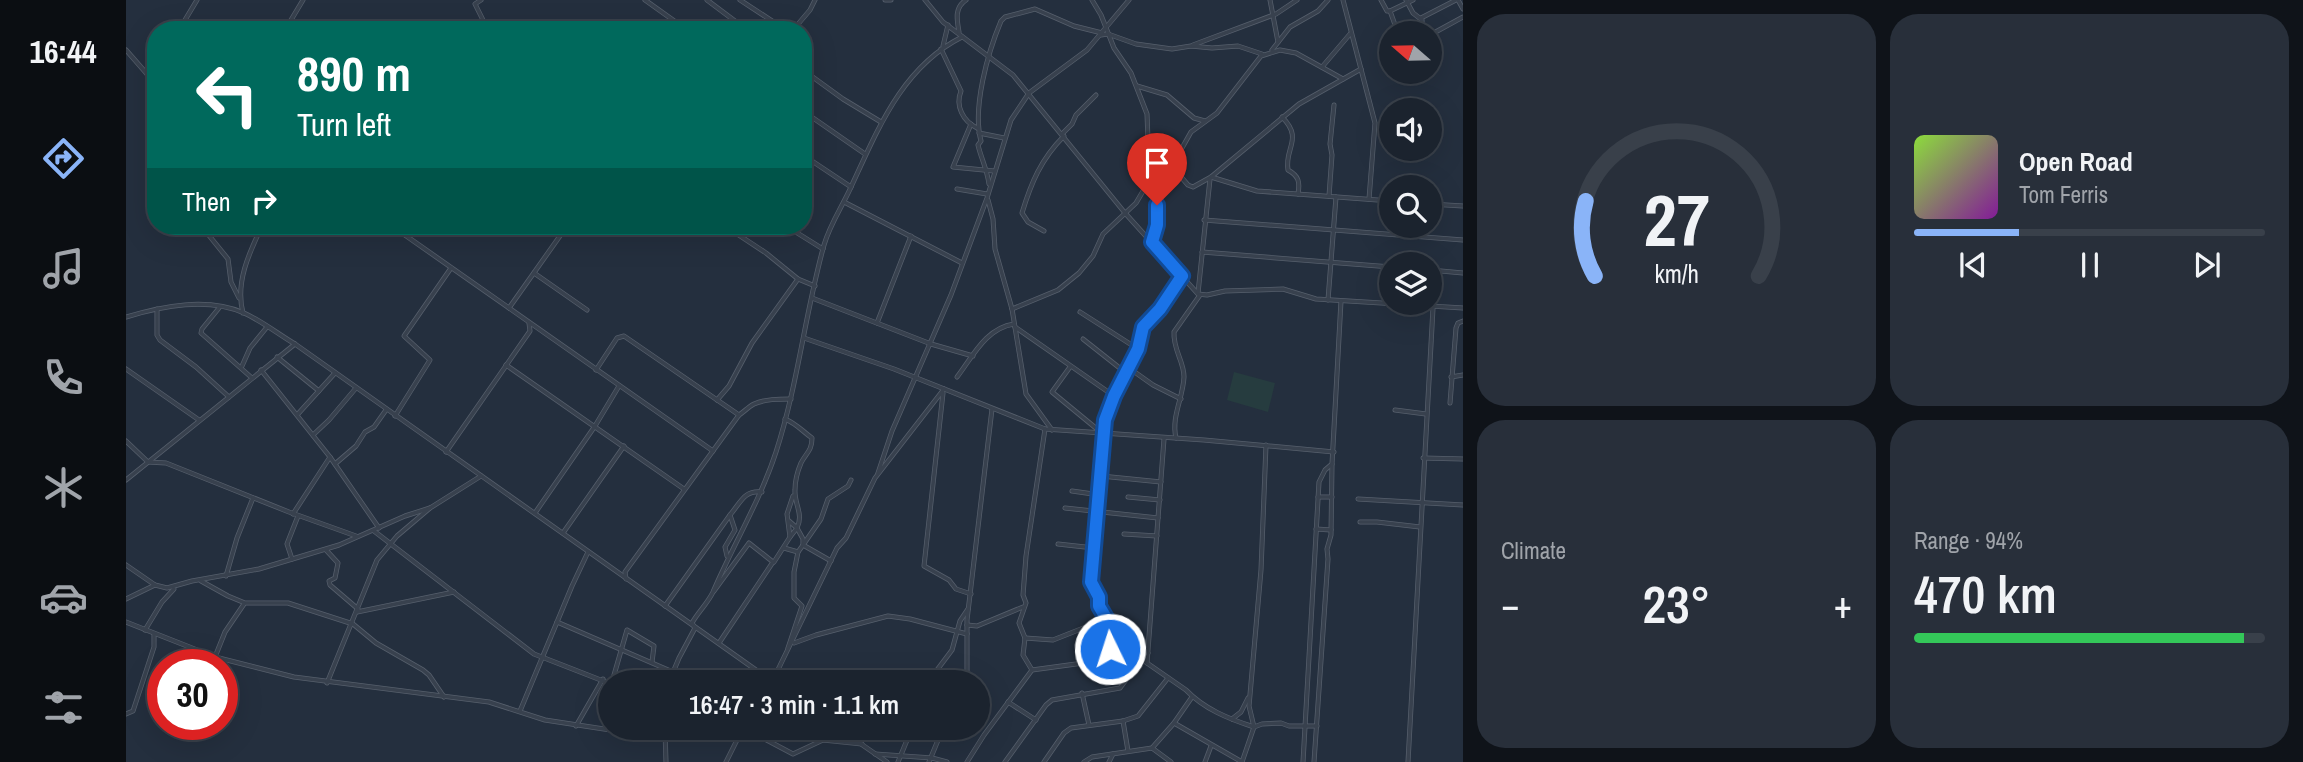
<!DOCTYPE html>
<meta charset="utf-8">
<style>
:root{--surface:#1b232e;--page:#282f3a;--text:#f1f3f6;--muted:#a0a4aa;--line:#39404a;--accent:#8ab4f8}
body{margin:0;font-family:"Archivo Narrow",sans-serif;background:var(--page);color:var(--text);height:100vh;display:flex;flex-direction:column;font-size:26px;white-space:nowrap}
*{box-sizing:border-box;margin:0}
p{font-size:23px;color:var(--muted)}
.icon{flex:none;width:38px;height:38px;fill:none;stroke:currentColor;stroke-width:2;stroke-linecap:round;stroke-linejoin:round}
.map{position:relative;flex:1;overflow:hidden}
.drawer{display:flex;flex-direction:column;gap:14px;padding:14px;background:#0f1319;width:840px}
.drawer>*{flex:none}
.guide{position:absolute;left:21px;top:21px;width:665px;height:214px;border-radius:28px;box-shadow:0 7px 28px #0002,0 0 0 2px var(--line);background:#00695c;color:#fff;overflow:hidden}
.needle{width:46px;rotate:290deg}
.fabs{position:absolute;left:1253px;top:21px;display:grid;gap:14px}
.fabs a{display:grid;place-items:center;width:63px;height:63px;border-radius:50%;background:var(--surface);box-shadow:0 7px 28px #0002,0 0 0 2px var(--line);font-size:35px}
.speed{position:absolute;left:21px;top:649px;display:flex;gap:14px;font-size:35px;font-weight:700;text-align:center}
.speed>*{display:grid;place-content:center;width:91px;height:91px;border-radius:50%;background:var(--surface);box-shadow:0 7px 28px #0002,0 0 0 2px var(--line);line-height:1}
.speed .limit{border:10px solid #d22;background:#fff;color:#111}
.pin{position:absolute;display:grid;place-items:center;width:60px;height:60px;color:#fff;margin:-72px -30px;border-radius:50% 50% 50% 0;rotate:-45deg;box-shadow:0 0 7px #0007}
.pin .icon{rotate:45deg}
.me{position:absolute;width:77px;margin:-38px;rotate:356deg;stroke-linejoin:round;filter:drop-shadow(0 0 5px #0008)}
.turn{display:flex;align-items:center;gap:24px;height:147px;padding:0 35px;font-size:32px}
.turn .icon{width:91px;height:91px;stroke-width:2.5}
.turn b{display:block;font-size:49px;line-height:60px}
.then{display:flex;align-items:center;height:66px;padding:0 35px;background:#0003;gap:14px;font-size:26px}
.big{font-size:52px;font-weight:600;line-height:1.1}
.drawer .card{flex:1;display:flex;flex-direction:column;justify-content:center;gap:10px;min-width:0;padding:0 24px;border-radius:28px;background:var(--page)}
.drawer .dial{align-items:center;gap:0}
.dial svg{height:182px;overflow:visible;fill:none;stroke:var(--line);stroke-width:7;stroke-linecap:round;text-anchor:middle}
.dial text{fill:var(--text);stroke:none}
.song{display:flex;align-items:center;gap:21px}
.cover{width:84px;height:84px;border-radius:10px;background:linear-gradient(135deg,hsl(90 70% 55%),hsl(290 70% 35%))}
.played{height:7px;border-radius:4px;background:linear-gradient(90deg,var(--accent) 30%,var(--line) 30%)}
.keys{display:flex;justify-content:space-around;direction:ltr}
.heat{display:flex;justify-content:space-between;align-items:center;font-size:38px;direction:ltr}
.charge{height:10px;border-radius:5px;background:linear-gradient(90deg,#34c759 94%,var(--line) 0)}
.drawer .tiles{flex:1;display:grid;gap:14px;grid-template-columns:repeat(2,1fr)}
.trip{position:absolute;left:472px;top:670px;width:392px;height:70px;border-radius:35px;background:var(--surface);box-shadow:0 7px 28px #0002,0 0 0 2px var(--line);font-weight:600;line-height:70px;text-align:center}
main{display:flex;flex:1;min-height:0}
.tab-bar{display:flex;flex-direction:column;width:126px;justify-content:space-around;align-items:center;background:#0b0e12;color:var(--muted)}
.tab-bar .icon{width:49px;height:49px}
.tab-bar .current{color:var(--accent)}
.tab-bar b{font-size:32px;color:var(--text)}
.map>svg:first-child{display:block}
.green{fill:#263c3f}
.lines{fill:none;stroke-linecap:round;stroke-linejoin:round}
.minor-casing{stroke:#565f6c;stroke-width:5}
.minor{stroke:#38414e;stroke-width:3.5}
.route-casing{stroke:#114b97;stroke-width:18}
.route{stroke:#1a73e8;stroke-width:12}
</style>
<main>
<nav class="tab-bar">
<b>16:44</b>
<svg class="icon current" aria-label="directions" viewBox="0 0 24 24"><path d="M12 3l9 9-9 9-9-9zM9 14v-3h6M13 9l2 2-2 2"/></svg>
<svg class="icon" aria-label="music" viewBox="0 0 24 24"><path d="M9 18V5l10-2v13"/><circle cx="6" cy="18" r="3"/><circle cx="16" cy="16" r="3"/></svg>
<svg class="icon" aria-label="phone" viewBox="0 0 24 24"><path d="M5 4h4l2 5-3 2q2 4 5 5l2-3 5 2v4C11 20 4 13 5 4z"/></svg>
<svg class="icon" aria-label="climate" viewBox="0 0 24 24"><path d="M12 3v18M4 7l16 10M4 17L20 7"/></svg>
<svg class="icon" aria-label="car" viewBox="0 0 24 24"><path d="M5 17H2v-5l4-1 3-4h7l3 4 3 1v5h-3M9 17h6M6 11h13"/><circle cx="7" cy="17" r="2"/><circle cx="17" cy="17" r="2"/></svg>
<svg class="icon" aria-label="filters" viewBox="0 0 24 24"><path d="M4 7h16M4 17h16"/><circle cx="9" cy="7" r="2"/><circle cx="15" cy="17" r="2"/></svg>
</nav>
<div class="map">
<svg width="1337" height="762" viewBox="0 0 1337 762">
<rect width="100%" height="100%" fill="#242f3e"/>
<polygon class="green" points="1108,372 1149,383 1142,412 1101,400"/>
<g class="lines">
<g class="minor-casing">
<g id="minor">
<polyline points="355,0 349,4 362,30"/>
<polyline points="519,0 561,30"/>
<polyline points="581,0 621,30"/>
<polyline points="614,0 660,30"/>
<polyline points="759,0 765,0"/>
<polyline points="799,0 817,22 887,75 999,213 1072,294 1081,295 1099,291 1157,289 1190,299 1337,308"/>
<polyline points="966,0 975,15 988,48 1005,73 1021,114 1022,140 1019,163 1028,189 1031,205 1031,225 1026,242"/>
<polyline points="1144,0 1152,42"/>
<polyline points="1217,0 1249,123 1243,199"/>
<polyline points="1255,0 1261,11 1264,11 1272,33"/>
<polyline points="1280,0 1287,13 1296,20 1296,33"/>
<polyline points="1332,0 1337,9"/>
<polyline points="1264,11 1287,0"/>
<polyline points="1295,18 1330,0"/>
<polyline points="53,30 71,0"/>
<polyline points="159,30 177,0"/>
<polyline points="667,30 684,10 689,0"/>
<path d="M833,32c-2,-12 -5,-24 7,-32"/>
<polyline points="975,35 982,34 1010,44 1046,49 1065,46 1086,48 1112,46 1136,54"/>
<polyline points="1304,35 1337,17"/>
<polyline points="677,41 683,47 677,57"/>
<polyline points="1067,45 1150,14 1171,0"/>
<polyline points="817,46 822,25"/>
<path d="M815,49l20,42c-6,15 2,30 16,37"/>
<polyline points="0,50 21,74 30,105"/>
<polyline points="1146,50 1164,27 1192,11 1202,0"/>
<polyline points="1196,67 1224,34"/>
<polyline points="677,70 717,99 755,122"/>
<polyline points="22,77 30,66"/>
<polyline points="1011,86 1041,95 1068,118 1079,121"/>
<polyline points="677,111 739,154"/>
<path d="M1156,117c22,22 2,31 6,53 11,6 12,12 10,24"/>
<polyline points="845,124 827,167 868,171"/>
<polyline points="853,133 878,138"/>
<polyline points="936,134 946,124 950,115 970,95"/>
<polyline points="677,155 725,187"/>
<polyline points="1043,163 1062,185 1067,187 1085,177 1173,104 1235,69"/>
<polyline points="1085,177 1131,191 1265,201"/>
<path d="M863,184c-2,-15 -8,-26 -11,-39l3,-4c-9,-33 7,-89 20,-120l4,-4 30,-8 39,17 28,7"/>
<polyline points="831,189 861,194"/>
<polyline points="1203,196 1206,155 1204,144 1208,105"/>
<polyline points="862,200 867,219 869,249 886,309 900,394 926,430"/>
<polyline points="718,202 836,263"/>
<polyline points="1304,204 1337,206"/>
<polyline points="1078,220 1337,240"/>
<polyline points="79,226 81,233 102,259 105,282 113,298"/>
<polyline points="266,226 587,451"/>
<polyline points="599,226 640,253 672,279 689,286"/>
<polyline points="660,226 697,249"/>
<path d="M918,231l-16,-9 -6,-9c9,-30 19,-54 42,-77"/>
<polyline points="279,235 283,226"/>
<polyline points="1076,252 1265,267"/>
<polyline points="1304,270 1337,273"/>
<polyline points="408,273 461,310"/>
<path d="M1056,276l-22,33 -17,18 -5,22 -30,62 -17,171 8,15v9l19,32v5l68,47c18,19 43,29 68,37l8,-3 19,-1 8,3h28"/>
<polyline points="1072,293 1084,179"/>
<polyline points="686,298 805,344 847,356"/>
<polyline points="1202,300 1210,197"/>
<polyline points="93,308 76,329 75,333 126,378"/>
<polyline points="383,308 441,226"/>
<polyline points="31,309 31,335 34,340 70,367 103,397"/>
<polyline points="886,309 932,290 953,273 967,256 977,234 1010,203 1020,186 1056,148 1065,132 1091,113 1135,56 1154,50 1170,53 1217,79"/>
<polyline points="954,312 1012,349"/>
<path d="M117,313c-8,-30 6,-60 19,-87"/>
<path d="M0,317c37,-11 81,-20 118,-4 18,8 34,21 51,31l478,338"/>
<polyline points="751,323 785,236"/>
<polyline points="889,327 988,396"/>
<polyline points="678,338 768,369 919,429 1078,440 1208,452"/>
<polyline points="957,339 1000,373"/>
<polyline points="151,357 193,391"/>
<polyline points="380,365 558,489"/>
<polyline points="116,366 124,348 141,327"/>
<polyline points="944,367 926,392 977,434"/>
<polyline points="1003,368 1027,385 1055,399"/>
<polyline points="0,369 73,420"/>
<polyline points="135,370 204,457 253,528"/>
<polyline points="470,370 491,338 498,336 613,415"/>
<path d="M831,377c16,-21 29,-49 57,-53"/>
<polyline points="1325,377 1337,375"/>
<polyline points="817,393 798,566 823,580 830,589 845,594"/>
<polyline points="591,400 603,386 626,343 672,279"/>
<polyline points="1324,403 1330,328 1332,323 1337,321"/>
<polyline points="1269,410 1300,414"/>
<polyline points="171,415 209,373"/>
<polyline points="269,416 304,360 278,336 325,268"/>
<path d="M659,419c12,5 17,12 27,19 0,13 -6,15 -11,25 -3,7 -6,19 -6,27 -1,14 9,24 2,38l6,11v6l-5,7 -4,20v26l8,8 -14,42"/>
<polyline points="187,435 203,420 230,388"/>
<path d="M1050,438c-5,-21 7,-40 8,-61 0,-16 -11,-27 -10,-45l26,-37"/>
<polyline points="0,441 22,462 40,463 163,512 230,536"/>
<polyline points="320,452 404,331 403,323"/>
<polyline points="1297,458 1337,459"/>
<polyline points="209,464 230,446 239,432 248,427 260,410"/>
<polyline points="752,473 766,431 825,295 861,198 885,120 903,93 961,50 1003,0"/>
<polyline points="975,476 1035,482"/>
<polyline points="0,480 169,344"/>
<polyline points="946,491 974,495"/>
<polyline points="1002,497 1034,500"/>
<polyline points="1192,497 1206,497"/>
<polyline points="1232,499 1337,505"/>
<polyline points="939,508 1032,518"/>
<polyline points="409,513 469,426 493,386"/>
<polyline points="167,514 204,457"/>
<polyline points="663,521 671,528 664,537"/>
<polyline points="1234,522 1251,522 1294,527"/>
<polyline points="1190,529 1205,530"/>
<polyline points="248,531 408,654 485,684"/>
<polyline points="437,533 498,446"/>
<polyline points="998,534 1031,536"/>
<polyline points="932,544 968,548"/>
<polyline points="658,548 672,552"/>
<polyline points="200,550 212,563 209,578 203,581 204,585 232,609"/>
<path d="M601,556l-2,-9 10,-17 -5,-15c11,-13 14,-25 32,-23"/>
<polyline points="166,559 161,544 172,516"/>
<polyline points="705,561 677,545 695,519 702,499 722,486 725,480"/>
<polyline points="648,562 664,537 661,514 667,496"/>
<polyline points="0,565 29,585 41,588 66,581 133,569 213,545 279,516 304,508 355,476"/>
<polyline points="100,576 111,538 127,498"/>
<path d="M500,579l-1,-7 114,-157c5,-3 9,-8 15,-11 11,-5 25,-5 37,-5"/>
<polyline points="75,581 102,596 119,603 162,603 227,624 250,643 297,670 303,675 318,697"/>
<polyline points="588,591 623,543 647,562 593,643"/>
<polyline points="0,599 29,585"/>
<polyline points="539,606 604,515"/>
<polyline points="231,612 328,592"/>
<polyline points="0,622 89,657 168,677 363,702 419,720 491,731 539,730"/>
<polyline points="431,622 547,672 580,682"/>
<polyline points="841,625 851,626 897,607"/>
<polyline points="19,630 36,602 48,589"/>
<polyline points="899,638 927,640 960,627 987,629"/>
<polyline points="668,643 690,635 762,616 784,619 841,634"/>
<polyline points="89,657 99,632 118,604"/>
<polyline points="1021,663 1038,439"/>
<polyline points="906,670 897,655 899,638 893,623 900,603 897,595 900,556 919,429"/>
<polyline points="486,682 501,630 528,646 526,662"/>
<path d="M543,682l10,-24 16,-30 -3,-5c6,-11 16,-20 21,-31 20,-47 47,-91 63,-140 22,-68 29,-139 48,-207 6,-21 18,-38 27,-58 27,-58 51,-120 111,-150"/>
<polyline points="646,682 711,548 720,538 749,478 818,389"/>
<polyline points="802,682 826,650 834,621 842,609"/>
<polyline points="837,682 841,671 841,620 866,409"/>
<polyline points="201,683 251,560 271,536 304,508"/>
<polyline points="956,693 963,725"/>
<polyline points="882,702 910,720"/>
<polyline points="394,711 446,586 462,552"/>
<polyline points="0,714 7,711 28,647 28,634"/>
<polyline points="1106,719 1115,712 1122,698"/>
<polyline points="997,721 1002,751"/>
<polyline points="1048,723 1116,762"/>
<polyline points="450,726 477,679"/>
<polyline points="618,728 667,754 697,740 736,744"/>
<polyline points="712,728 761,762"/>
<polyline points="539,730 540,762"/>
<polyline points="1026,748 1045,762"/>
<polyline points="749,754 806,758 821,762"/>
<polyline points="600,762 617,728"/>
<polyline points="772,762 786,728"/>
<polyline points="803,762 817,728"/>
<polyline points="841,762 858,735 906,670 972,661 992,643"/>
<polyline points="879,762 920,705 926,700 994,688 1017,657 1022,653"/>
<polyline points="918,762 938,733 945,728 997,721 1012,716 1042,678"/>
<polyline points="958,762 966,757 1026,748 1048,723 1066,697"/>
<polyline points="983,762 987,754"/>
<polyline points="1079,762 1085,746"/>
<polyline points="1116,762 1128,727 1123,706 1135,570 1140,445"/>
<polyline points="1177,762 1193,482 1199,470 1206,464 1215,301"/>
<polyline points="1188,762 1202,559 1201,549 1205,535 1206,464"/>
<polyline points="1282,762 1307,308"/>
</g>
</g>
<use href="#minor" class="minor"/>
</g>
<g class="lines">
<g class="route-casing">
<polyline id="route" points="984,649 992,643 992,638 973,606 973,597 965,582 979,420 988,396 1012,349 1017,327 1034,309 1056,276 1026,242 1031,225 1031,205"/>
</g>
<use href="#route" class="route"/>
</g>
</svg>
<div class="fabs">
<a><svg class="needle" viewBox="-14 -14 28 28"><path d="M0-13l5 13h-10z" fill="#e53935"/><path d="M0 13l5-13h-10z" fill="#a0a4aa"/></svg></a>
<a><svg class="icon" aria-label="sound" viewBox="0 0 24 24"><path d="M4 9h4l5-4v14l-5-4H4zM17 9q2 3 0 6"/></svg></a>
<a><svg class="icon" aria-label="search" viewBox="0 0 24 24"><circle cx="10" cy="10" r="6"/><path d="M15 15l6 6"/></svg></a>
<a><svg class="icon" aria-label="layers" viewBox="0 0 24 24"><path d="M12 4l9 5-9 5-9-5zM3 14l9 5 9-5"/></svg></a>
</div>
<div class="speed"><div class="limit">30</div></div>
<div class="pin" style="left:1031px;top:205px;background:#d93025"><svg class="icon" aria-label="arrive" viewBox="0 0 24 24"><path d="M6 21V4h12l-3 4 3 4H6"/></svg></div>
<svg class="me" style="left:984px;top:649px" viewBox="-20 -20 40 40"><circle r="17" fill="#1a73e8" stroke="#fff" stroke-width="3"/><path d="M0-11L8 9 0 5-8 9z" fill="#fff"/></svg>
<div class="trip">16:47 · 3 min · 1.1 km</div>
<div class="guide">
<div class="turn"><svg class="icon" aria-label="left" viewBox="0 0 24 24"><path d="M17 20v-9H6M10 6l-5 5 5 5"/></svg><div><b>890 m</b>Turn left</div></div>
<div class="then">Then<svg class="icon" aria-label="right" viewBox="0 0 24 24"><path d="M7 20v-9h11M14 6l5 5-5 5"/></svg></div>
</div>
</div>
<section class="drawer">
<div class="tiles">
<div class="card dial"><svg viewBox="0 0 100 80">
<path d="M14 69A42 42 0 1 1 86 69"/>
<path d="M14 69A42 42 0 0 1 10 36" stroke="#8ab4f8"/>
<text x="50" y="56" font-size="32" font-weight="700">27</text>
<text x="50" y="72" font-size="11">km/h</text>
</svg></div>
<div class="card">
<div class="song"><i class="cover"></i><div><b>Open Road</b><p>Tom Ferris</p></div></div>
<div class="played"></div>
<div class="keys"><svg class="icon" aria-label="previous" viewBox="0 0 24 24"><path d="M18 5L8 12l10 7zM5 5v14"/></svg><svg class="icon" aria-label="pause" viewBox="0 0 24 24"><path d="M8 5v14M16 5v14"/></svg><svg class="icon" aria-label="next" viewBox="0 0 24 24"><path d="M6 5l10 7-10 7zM19 5v14"/></svg></div>
</div>
<div class="card"><p>Climate</p>
<div class="heat"><a>−</a><b class="big">23°</b><a>+</a></div>
</div>
<div class="card"><p>Range · 94%</p><b class="big">470 km</b><div class="charge"></div></div>
</div>
</section>
</main>
